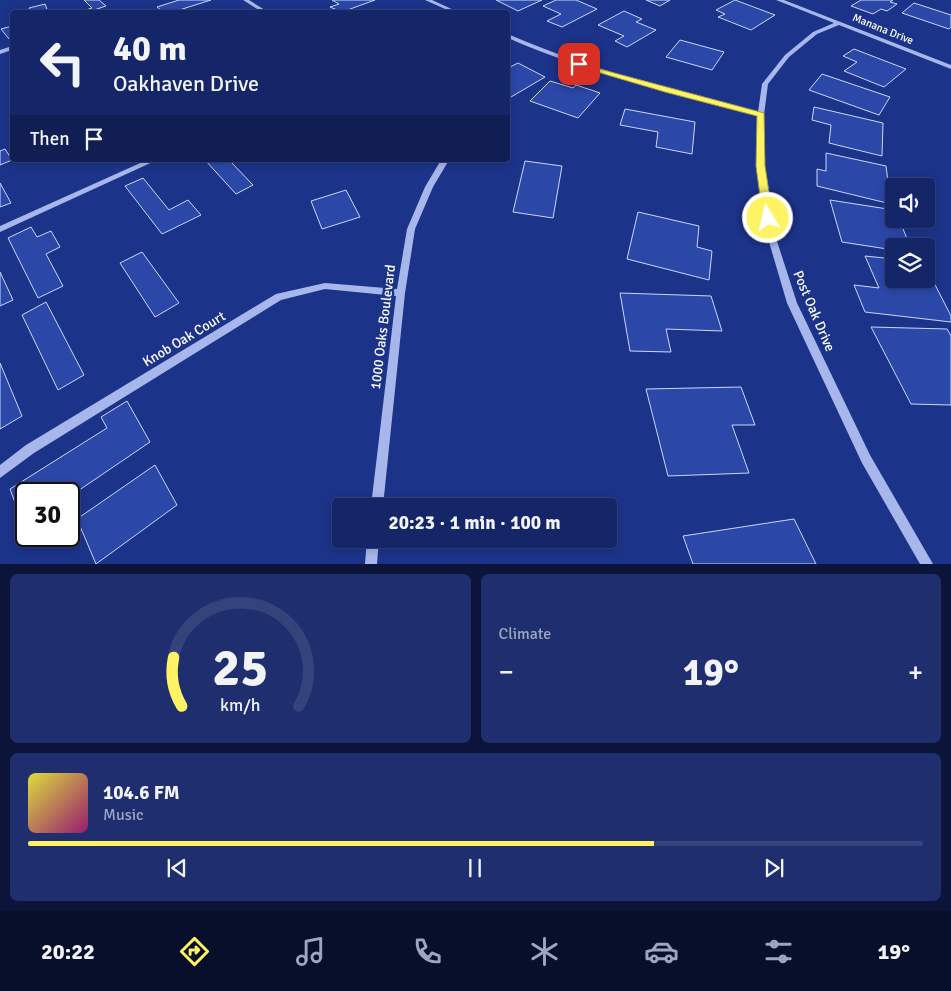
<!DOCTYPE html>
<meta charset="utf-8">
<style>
:root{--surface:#152668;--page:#1e2e6e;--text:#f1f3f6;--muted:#9da5c0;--line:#34437c;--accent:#fdf365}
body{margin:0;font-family:Signika,sans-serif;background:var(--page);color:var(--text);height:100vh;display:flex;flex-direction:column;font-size:19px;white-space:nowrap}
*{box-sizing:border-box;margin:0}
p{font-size:16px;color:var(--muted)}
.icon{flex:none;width:28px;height:28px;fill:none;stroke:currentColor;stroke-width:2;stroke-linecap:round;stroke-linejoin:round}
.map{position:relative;height:564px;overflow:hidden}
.details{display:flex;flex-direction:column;gap:10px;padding:10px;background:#0c1539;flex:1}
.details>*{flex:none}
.guide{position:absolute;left:10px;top:10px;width:500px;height:152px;border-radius:5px;box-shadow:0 2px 8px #0003,0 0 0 1px var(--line);background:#152668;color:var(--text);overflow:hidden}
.buttons{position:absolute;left:885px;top:178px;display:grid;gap:10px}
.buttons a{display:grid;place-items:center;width:50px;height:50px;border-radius:5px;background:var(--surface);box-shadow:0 2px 8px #0003,0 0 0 1px var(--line);font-size:25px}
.speed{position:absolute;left:15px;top:482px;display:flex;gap:10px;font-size:25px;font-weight:700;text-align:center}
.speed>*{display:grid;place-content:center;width:65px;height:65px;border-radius:50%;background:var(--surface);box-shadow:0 2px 8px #0003,0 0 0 1px var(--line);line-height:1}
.speed .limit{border:2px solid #111;border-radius:8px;background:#fff;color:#111}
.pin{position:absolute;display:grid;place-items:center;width:42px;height:42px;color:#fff;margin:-21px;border-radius:10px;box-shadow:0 2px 8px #0006}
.me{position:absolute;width:55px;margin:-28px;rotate:351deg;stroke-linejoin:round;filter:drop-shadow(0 0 4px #0008)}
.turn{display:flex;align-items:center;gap:18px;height:105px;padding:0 20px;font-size:22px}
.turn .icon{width:65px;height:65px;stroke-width:2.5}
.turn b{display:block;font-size:35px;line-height:42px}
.then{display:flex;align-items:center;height:48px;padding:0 20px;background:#0003;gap:10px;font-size:19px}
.big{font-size:38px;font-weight:800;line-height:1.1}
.details .widget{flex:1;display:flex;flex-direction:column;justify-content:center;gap:8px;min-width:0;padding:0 18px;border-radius:8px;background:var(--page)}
.details .dial{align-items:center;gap:0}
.dial svg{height:130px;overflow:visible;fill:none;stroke:var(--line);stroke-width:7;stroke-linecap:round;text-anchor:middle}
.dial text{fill:var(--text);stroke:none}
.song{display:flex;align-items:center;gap:15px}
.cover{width:60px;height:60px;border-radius:8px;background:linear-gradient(135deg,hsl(60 70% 55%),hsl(320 70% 35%))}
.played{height:5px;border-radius:2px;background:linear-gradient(90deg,var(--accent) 70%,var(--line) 70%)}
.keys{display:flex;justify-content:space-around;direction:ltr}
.heat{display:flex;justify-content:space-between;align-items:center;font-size:28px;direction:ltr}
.details .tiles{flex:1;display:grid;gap:10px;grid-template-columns:1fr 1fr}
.widget:last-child{grid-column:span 2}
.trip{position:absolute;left:332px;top:498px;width:285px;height:50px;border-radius:5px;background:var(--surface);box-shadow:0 2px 8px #0003,0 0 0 1px var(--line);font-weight:800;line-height:50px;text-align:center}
.menu{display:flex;height:80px;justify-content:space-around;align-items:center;background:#080f2a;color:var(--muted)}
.menu .icon{width:35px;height:35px}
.menu .active{color:var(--accent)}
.menu b{font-size:22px;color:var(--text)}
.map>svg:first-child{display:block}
.building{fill:#2b47a8;stroke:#cdd7f9}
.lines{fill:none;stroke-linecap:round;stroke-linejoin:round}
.minor{fill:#a7b7ec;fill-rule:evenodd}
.route{fill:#fdf365;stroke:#a49e42}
.labels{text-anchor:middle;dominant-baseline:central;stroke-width:5;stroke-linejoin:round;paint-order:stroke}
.far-street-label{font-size:11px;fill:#fff;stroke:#1c338a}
.street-label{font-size:14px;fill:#fff;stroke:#1c338a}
</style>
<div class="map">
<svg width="951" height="564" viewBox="0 0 951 564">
<rect width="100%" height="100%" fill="#1c338a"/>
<g class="building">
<polygon points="84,0 99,0 106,6 94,10 97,12 79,12 92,8"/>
<polygon points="179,0 211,0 173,12 163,12 157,7"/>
<polygon points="332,0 375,0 342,12 330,7 339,4"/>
<polygon points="496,0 542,0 518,11"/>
<polygon points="556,0 576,0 597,9 562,27 547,21 561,14 543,6"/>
<polygon points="646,0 670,0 660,6"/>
<polygon points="735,0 775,15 751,30 718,17 725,14 716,10"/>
<polygon points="861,0 893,0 890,2 897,4 887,11 881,9 873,14 851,6"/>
<polygon points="914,3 951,15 951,27 949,29 902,13"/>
<polygon points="45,4 48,12 31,12 29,8"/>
<polygon points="624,11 642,19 636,22 656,30 627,47 615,41 624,36 598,25"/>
<polygon points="12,26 12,38 9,39 1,29"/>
<polygon points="680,40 724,52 712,70 666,57"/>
<polygon points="854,49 906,69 884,87 844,71 857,62 843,56"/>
<polygon points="518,63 545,77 511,97 508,95 508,68"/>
<polygon points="822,74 890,97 879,115 809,90"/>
<polygon points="550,81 573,88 576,85 600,93 578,118 530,101"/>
<polygon points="814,107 883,123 882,156 829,143 831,125 812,120"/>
<polygon points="625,109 695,122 692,154 656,147 658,132 620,125"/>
<polygon points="5,149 12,160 0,165 0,151"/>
<polygon points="826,153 886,166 891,204 817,186 817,169 826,171"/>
<polygon points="205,160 229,160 253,185 236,194"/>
<polygon points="525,161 562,166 553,218 513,212"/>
<polygon points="143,178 169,210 188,200 201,215 162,234 125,186"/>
<polygon points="0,183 11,203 0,207"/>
<polygon points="346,190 360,217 322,229 311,201"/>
<polygon points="830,200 894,210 894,219 899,219 910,246 894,246 894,250 842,242"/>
<polygon points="638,212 699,226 697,247 712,251 709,280 627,259"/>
<polygon points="31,227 37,237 51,231 60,247 46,254 63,286 38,298 8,238"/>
<polygon points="142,252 179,303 155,317 120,263"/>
<polygon points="865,256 894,259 894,279 926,279 926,267 951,316 951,322 865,312 854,285 879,288"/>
<polygon points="0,272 13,300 0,306"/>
<polygon points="620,293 711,296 722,331 666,329 671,352 630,351"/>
<polygon points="46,302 84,375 58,390 22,315"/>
<polygon points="871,327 947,329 951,336 951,405 911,404"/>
<polygon points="0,363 22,416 0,429"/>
<polygon points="741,387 755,425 732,425 749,473 668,476 646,389"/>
<polygon points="127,401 150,442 69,497 69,494 26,494 26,525 24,527 10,489 107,428 101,417"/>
<polygon points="155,465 177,505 96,564 77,519"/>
<polygon points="794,519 816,564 693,564 683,536"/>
</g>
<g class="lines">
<g class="minor">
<polygon points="243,0 249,0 268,12 262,12"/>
<polygon points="425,0 432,0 458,12 452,12"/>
<path d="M776,0h8l167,65v4l-112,-44 -22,9 -28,23 -21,27 -4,31v51l11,69 22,68 73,152 63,109h-13l-58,-101 -75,-160 -20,-68 -11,-69 2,-50c-85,-22 -170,-43 -250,-78v-4l2,1c80,34 164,56 248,77l4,-28 23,-29 28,-23 21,-9z"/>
<polygon points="12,46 12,50 0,54 0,50"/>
<polygon points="147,160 157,160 0,232 0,226"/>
<polygon points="441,160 449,160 433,187 415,229 405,293 383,506 371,506 396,296 325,289 281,300 34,453 0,478 0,465 26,445 276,294 325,283 397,289 407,229 425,187"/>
<polygon points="367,539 379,539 377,564 365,564"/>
</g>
</g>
<polygon class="route" points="577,63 764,113 765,166 773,218 772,221 768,222 763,218 756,166 757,116 665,92 577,66"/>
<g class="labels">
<g class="far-street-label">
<text transform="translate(883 29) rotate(22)">Manana Drive</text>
</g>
<g class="street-label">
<text transform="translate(814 311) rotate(67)">Post Oak Drive</text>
<text transform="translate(383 327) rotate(-83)">1000 Oaks Boulevard</text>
<text transform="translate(184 339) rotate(-31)">Knob Oak Court</text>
</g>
</g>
</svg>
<div class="buttons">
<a><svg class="icon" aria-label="sound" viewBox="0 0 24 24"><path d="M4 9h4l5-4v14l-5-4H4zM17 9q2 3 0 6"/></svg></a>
<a><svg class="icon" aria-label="layers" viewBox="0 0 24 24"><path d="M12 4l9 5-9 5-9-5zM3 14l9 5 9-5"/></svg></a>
</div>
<div class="speed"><div class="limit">30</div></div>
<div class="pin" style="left:579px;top:64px;background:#d93025"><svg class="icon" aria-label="arrive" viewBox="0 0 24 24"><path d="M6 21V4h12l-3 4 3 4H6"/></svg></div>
<svg class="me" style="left:768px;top:218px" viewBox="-20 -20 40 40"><circle r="17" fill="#fdf365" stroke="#fff" stroke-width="3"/><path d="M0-11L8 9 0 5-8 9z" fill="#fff"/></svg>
<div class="trip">20:23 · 1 min · 100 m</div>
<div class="guide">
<div class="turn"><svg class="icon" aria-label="left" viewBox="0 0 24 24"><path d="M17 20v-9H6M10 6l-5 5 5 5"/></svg><div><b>40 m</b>Oakhaven Drive</div></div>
<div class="then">Then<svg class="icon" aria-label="arrive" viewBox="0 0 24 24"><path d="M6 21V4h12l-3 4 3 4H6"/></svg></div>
</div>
</div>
<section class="details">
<div class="tiles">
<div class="widget dial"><svg viewBox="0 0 100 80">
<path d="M14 69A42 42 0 1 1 86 69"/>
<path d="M14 69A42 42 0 0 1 9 39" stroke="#fdf365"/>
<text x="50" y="56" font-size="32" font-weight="700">25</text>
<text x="50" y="72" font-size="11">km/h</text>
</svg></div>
<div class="widget"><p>Climate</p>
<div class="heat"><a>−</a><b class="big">19°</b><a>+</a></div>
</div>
<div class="widget">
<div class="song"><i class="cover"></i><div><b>104.6 FM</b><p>Music</p></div></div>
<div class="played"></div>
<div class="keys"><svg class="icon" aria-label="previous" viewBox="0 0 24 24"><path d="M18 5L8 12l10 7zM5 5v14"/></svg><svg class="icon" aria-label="pause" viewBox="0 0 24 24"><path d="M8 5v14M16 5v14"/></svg><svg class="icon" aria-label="next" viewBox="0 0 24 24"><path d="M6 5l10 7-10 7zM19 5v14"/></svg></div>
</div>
</div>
</section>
<nav class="menu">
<b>20:22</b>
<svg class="icon active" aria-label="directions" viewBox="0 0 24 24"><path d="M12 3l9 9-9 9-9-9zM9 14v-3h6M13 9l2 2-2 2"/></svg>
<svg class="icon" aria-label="music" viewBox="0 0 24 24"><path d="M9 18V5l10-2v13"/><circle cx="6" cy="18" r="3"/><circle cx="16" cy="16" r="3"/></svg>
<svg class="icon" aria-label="phone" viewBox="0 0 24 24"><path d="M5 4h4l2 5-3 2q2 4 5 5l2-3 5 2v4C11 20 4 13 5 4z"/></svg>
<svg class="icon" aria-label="climate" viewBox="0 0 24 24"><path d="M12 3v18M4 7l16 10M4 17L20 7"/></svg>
<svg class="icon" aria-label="car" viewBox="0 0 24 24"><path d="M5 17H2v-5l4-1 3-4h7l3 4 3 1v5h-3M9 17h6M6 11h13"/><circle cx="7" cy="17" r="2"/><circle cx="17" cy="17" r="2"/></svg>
<svg class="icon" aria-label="filters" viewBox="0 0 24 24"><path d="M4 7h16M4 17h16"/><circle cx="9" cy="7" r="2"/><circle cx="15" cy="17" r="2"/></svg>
<b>19°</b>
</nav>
